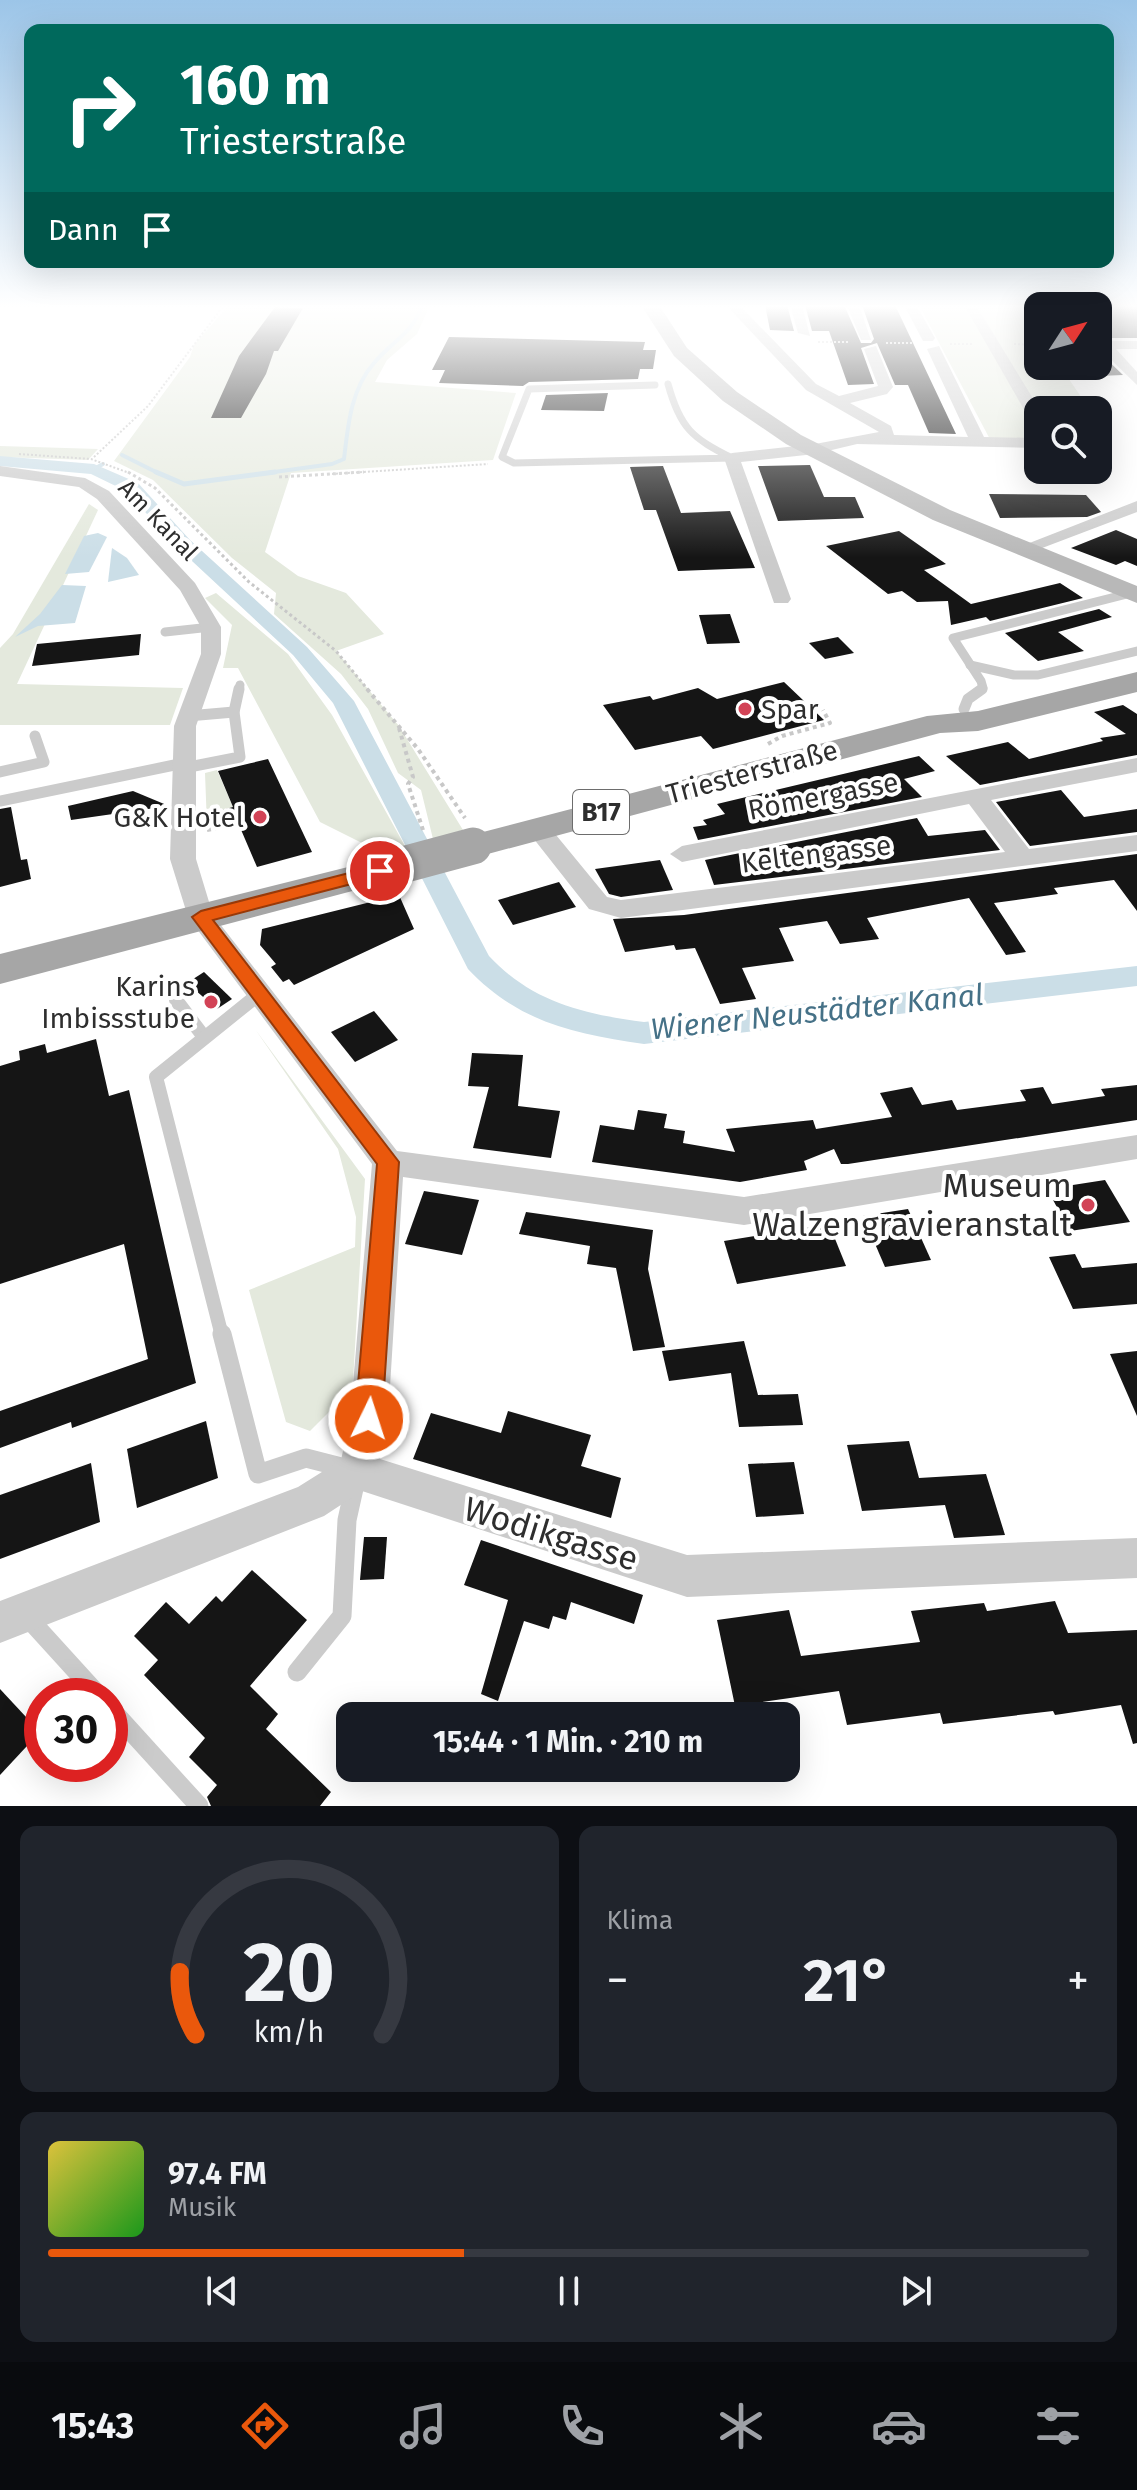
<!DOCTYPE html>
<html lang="de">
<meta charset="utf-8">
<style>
:root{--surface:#171b24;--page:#20242c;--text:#f1f3f6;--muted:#9ea1a6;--line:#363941;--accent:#ea580c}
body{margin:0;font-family:"Fira Sans",sans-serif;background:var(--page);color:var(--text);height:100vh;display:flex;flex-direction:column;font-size:30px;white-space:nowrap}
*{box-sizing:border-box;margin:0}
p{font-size:26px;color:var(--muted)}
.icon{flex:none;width:44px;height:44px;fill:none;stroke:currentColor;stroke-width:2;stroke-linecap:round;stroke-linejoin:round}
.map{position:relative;height:1806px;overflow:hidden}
.sheet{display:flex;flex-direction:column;gap:20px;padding:20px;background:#0d0f14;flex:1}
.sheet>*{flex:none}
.top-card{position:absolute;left:24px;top:24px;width:1090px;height:244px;border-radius:16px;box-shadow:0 8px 32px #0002;background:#00695c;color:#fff;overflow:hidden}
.needle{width:52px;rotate:54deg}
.controls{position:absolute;left:1024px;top:292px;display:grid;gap:16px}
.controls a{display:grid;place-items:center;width:88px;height:88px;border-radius:16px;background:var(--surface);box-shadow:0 8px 32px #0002;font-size:40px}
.speed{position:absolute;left:24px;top:1678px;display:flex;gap:16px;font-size:40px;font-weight:700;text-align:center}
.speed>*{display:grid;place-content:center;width:104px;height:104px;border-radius:50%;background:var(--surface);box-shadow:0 8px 32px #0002;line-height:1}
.speed .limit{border:12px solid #d22;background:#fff;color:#111}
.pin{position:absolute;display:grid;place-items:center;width:68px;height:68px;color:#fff;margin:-34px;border:4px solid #fff;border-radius:50%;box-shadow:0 2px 8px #0007}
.me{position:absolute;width:88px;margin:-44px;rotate:4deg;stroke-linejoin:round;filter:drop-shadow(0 0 6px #0008)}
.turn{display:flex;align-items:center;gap:28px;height:168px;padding:0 24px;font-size:36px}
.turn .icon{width:104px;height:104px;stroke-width:2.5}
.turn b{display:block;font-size:56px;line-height:68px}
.then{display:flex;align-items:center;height:76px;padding:0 24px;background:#0003;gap:16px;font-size:30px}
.big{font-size:60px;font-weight:700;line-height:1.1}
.sheet .widget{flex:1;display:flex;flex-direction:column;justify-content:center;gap:12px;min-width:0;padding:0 28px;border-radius:16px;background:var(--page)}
.sheet .dial{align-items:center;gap:0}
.dial svg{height:208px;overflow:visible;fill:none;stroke:var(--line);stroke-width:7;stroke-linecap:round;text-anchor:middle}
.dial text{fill:var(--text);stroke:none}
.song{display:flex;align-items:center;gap:24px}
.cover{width:96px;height:96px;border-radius:12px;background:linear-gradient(135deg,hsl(50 70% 55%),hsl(120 70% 35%))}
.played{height:8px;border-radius:4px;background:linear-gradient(90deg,var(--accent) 40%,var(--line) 40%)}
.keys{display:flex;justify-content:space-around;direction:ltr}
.heat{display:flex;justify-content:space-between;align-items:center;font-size:44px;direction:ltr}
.sheet .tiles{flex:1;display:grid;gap:20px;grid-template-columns:1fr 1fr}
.widget:last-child{grid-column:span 2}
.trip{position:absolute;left:336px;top:1702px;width:464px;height:80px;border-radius:16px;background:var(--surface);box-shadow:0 8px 32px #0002;font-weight:700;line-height:80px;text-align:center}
.tab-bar{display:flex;height:128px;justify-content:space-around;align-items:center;background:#090b0e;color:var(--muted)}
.tab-bar .icon{width:56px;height:56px}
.tab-bar .active{color:var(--accent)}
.tab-bar b{font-size:36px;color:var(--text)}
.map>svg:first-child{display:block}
.green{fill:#e4e9dd}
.water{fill:#cbdee7}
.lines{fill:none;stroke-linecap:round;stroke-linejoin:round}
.stream-far1{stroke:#cbdee7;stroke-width:4}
.stream{stroke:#cbdee7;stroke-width:5}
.canal{fill:#cbdee7;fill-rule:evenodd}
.building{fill:#151515}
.path-far2{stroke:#c8c8c8;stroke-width:2;stroke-dasharray:2 2;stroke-linecap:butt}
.path-far1{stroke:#c8c8c8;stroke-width:3;stroke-dasharray:3 3;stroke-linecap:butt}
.path{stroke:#c8c8c8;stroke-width:4;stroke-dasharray:4 4;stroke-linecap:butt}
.lane-far4{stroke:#cbcbcb;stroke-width:7}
.lane-far3{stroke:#cbcbcb;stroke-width:9}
.lane-far2{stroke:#cbcbcb;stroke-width:11}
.lane-far1{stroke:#cbcbcb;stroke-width:14}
.lane{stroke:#cbcbcb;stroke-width:19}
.street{fill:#cbcbcb;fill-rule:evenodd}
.secondary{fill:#b8b8b8;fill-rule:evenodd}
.primary{fill:#a6a6a6;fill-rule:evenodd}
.primary-bridge{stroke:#a6a6a6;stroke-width:37}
.route{fill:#ea580c;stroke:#983908;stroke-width:2}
.poi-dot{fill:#d24356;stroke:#fff;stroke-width:3}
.labels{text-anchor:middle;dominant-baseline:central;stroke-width:8;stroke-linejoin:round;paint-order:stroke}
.far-street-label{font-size:24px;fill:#2e2e2e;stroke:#fff}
.shield{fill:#fff;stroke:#6d6d6d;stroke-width:2}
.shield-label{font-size:26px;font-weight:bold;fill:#2e2e2e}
.poi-label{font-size:28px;fill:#2e2e2e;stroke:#fff;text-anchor:end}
.street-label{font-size:28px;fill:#2e2e2e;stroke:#fff}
.water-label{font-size:30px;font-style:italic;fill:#457187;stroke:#fff}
.near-poi-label{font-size:34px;fill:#2e2e2e;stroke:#fff;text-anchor:end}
.near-street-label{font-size:34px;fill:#2e2e2e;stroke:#fff}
</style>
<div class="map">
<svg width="1137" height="1806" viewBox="0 0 1137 1806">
<rect width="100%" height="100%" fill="#fff"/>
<g class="green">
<polygon points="229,305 430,305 417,334 387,360 375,382 516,393 493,460 291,473 265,552 298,576 346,593 384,634 336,651 399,726 463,830 433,839 421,790 398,773 368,709 341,674 274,614 276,593 232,558 153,480 114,461 190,357 194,345"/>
<polygon points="919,305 1018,305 1038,334 1038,366 1060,366 1090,410 1038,410 1038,446 993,445"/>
<polygon points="0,446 98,449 88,460 0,457"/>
<polygon points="89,504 98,510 17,684 183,688 170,725 0,725 0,648 13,634"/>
<polygon points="216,593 288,654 332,715 405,846 380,852 320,822 238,668 223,668 232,625 205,598"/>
<polygon points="217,770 233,807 221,810 226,820 207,826 205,773"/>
<polygon points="255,1029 365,1179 353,1381 348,1393 310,1431 286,1422 249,1290 355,1247 356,1217 338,1149"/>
</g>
<g class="water">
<polygon points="98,533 107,537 89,572 65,574 84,536"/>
<polygon points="112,548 127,558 139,575 108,582"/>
<polygon points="62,585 86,586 75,623 38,626 15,637 40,614"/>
</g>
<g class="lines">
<g class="stream-far1">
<polyline points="122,455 160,474"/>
<polyline points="94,469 103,464"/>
<path d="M260,474l72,-10 12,-5c4,-34 7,-70 30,-96 18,-22 39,-29 48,-58"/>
</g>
<polyline class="stream" points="156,472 184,484 275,472"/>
<path class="canal" d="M0,456l94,8 44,19 52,57 117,107 47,54 135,255c43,46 94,58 155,66l493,-56v20l-493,58c-70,-10 -126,-22 -176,-75l-135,-266 -40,-48 -115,-107 -52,-57 -35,-17 -91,-8z"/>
</g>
<g class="building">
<polygon points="765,305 787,305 794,331 770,330"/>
<polygon points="805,305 844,305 861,343 871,343 874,339 862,305 895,305 956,434 929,433 908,385 895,385 877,343 861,348 874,384 848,385 829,331 812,331"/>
<polygon points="1087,306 1137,306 1137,338 1109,338 1098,331 1098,306"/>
<polygon points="275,307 303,308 278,351 274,351 266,374 241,418 211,418 239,356"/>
<polygon points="449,337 645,342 643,350 656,350 653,369 640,369 638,379 529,382 523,386 439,383 445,370 432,370"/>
<polygon points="1098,351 1123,375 1098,376"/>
<polygon points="608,393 604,411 541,410 546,395"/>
<polygon points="810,465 824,497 855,497 864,518 778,521 758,466"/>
<polygon points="663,466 681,513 730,511 755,568 678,571 656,510 644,510 630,467"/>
<polygon points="989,494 1086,495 1101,512 1087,517 1000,518"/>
<polygon points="1116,530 1137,539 1137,566 1125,561 1116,565 1071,548"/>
<polygon points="899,531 946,564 924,570 971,604 1060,583 1083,598 990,621 986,617 951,625 948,601 917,602 902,591 888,594 826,546"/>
<polygon points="1099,609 1112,617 1058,632 1084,651 1038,661 1005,633"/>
<polygon points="730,614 740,643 707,644 699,615"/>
<polygon points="141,634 139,655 32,666 37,644"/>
<polygon points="838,637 854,653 825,659 809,643"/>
<polygon points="784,682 824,720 713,749 701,736 635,750 603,705 650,696 653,700 698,688 717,699"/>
<polygon points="1123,705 1137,714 1137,755 980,785 946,756 1008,742 1029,759 1103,741 1100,738 1126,734 1094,712"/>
<polygon points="919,756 935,771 904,779 922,797 698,840 693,827 707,825 703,820 725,814 717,804"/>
<polygon points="268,759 312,852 257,867 239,825 229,827 222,810 233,807 218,771"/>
<polygon points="1061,790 1084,817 1137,809 1137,832 1030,846 996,802"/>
<polygon points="133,791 169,806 71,820 68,806"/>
<polygon points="11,807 21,860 27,859 31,879 0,887 0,809"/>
<polygon points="917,818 928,836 985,830 1000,850 714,885 705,860"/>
<polygon points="1137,854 1137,911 1114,880 1054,888 1058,894 994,903 1026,952 1006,955 969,898 867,918 879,939 840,944 827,921 779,928 794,961 742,968 756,999 720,1004 695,948 676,950 674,945 625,952 613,919 684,915"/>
<polygon points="660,860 673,890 621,897 609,894 595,869"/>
<polygon points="559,882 576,907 513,925 498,900"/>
<polygon points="399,895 414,929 294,985 289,979 283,982 271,967 276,964 260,945 262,929"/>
<polygon points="204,972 232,999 217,1009 187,983"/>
<polygon points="374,1011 398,1040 355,1062 331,1032"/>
<polygon points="96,1039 109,1096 129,1090 196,1383 72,1428 71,1422 0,1448 0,1411 148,1359 124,1244 0,1284 0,1066 20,1060 19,1051 45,1044 47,1053"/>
<polygon points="472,1053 523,1055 518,1106 560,1111 551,1158 473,1148 489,1087 468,1086"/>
<polygon points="1137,1085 1137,1120 848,1164 841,1164 834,1149 804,1161 807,1170 740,1182 592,1162 600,1125 634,1130 638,1110 667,1114 664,1128 685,1131 683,1143 735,1152 726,1129 813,1120 816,1129 892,1117 880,1093 912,1087 922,1105 952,1100 957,1110 1026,1101 1020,1090 1043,1087 1052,1104 1105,1096 1101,1089"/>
<polygon points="1105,1180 1130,1222 1070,1231 1047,1189"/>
<polygon points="424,1191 479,1200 462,1255 405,1244"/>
<polygon points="908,1209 931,1260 885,1267 863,1216"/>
<polygon points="526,1212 653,1230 648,1269 665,1347 633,1351 616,1268 587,1264 590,1246 519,1234"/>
<polygon points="829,1224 846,1266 737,1284 724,1241"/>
<polygon points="1075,1254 1082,1268 1137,1263 1137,1304 1073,1309 1049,1257"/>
<polygon points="744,1341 758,1395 798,1394 803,1425 739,1427 731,1373 669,1381 662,1351"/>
<polygon points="1137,1351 1137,1416 1110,1354"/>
<polygon points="508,1411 591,1435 581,1466 621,1478 611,1518 413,1459 431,1413 501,1433"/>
<polygon points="206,1421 218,1478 137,1508 127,1449"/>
<polygon points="909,1441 919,1478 986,1474 1005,1535 954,1538 945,1505 862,1511 847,1445"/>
<polygon points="794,1462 804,1514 756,1517 748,1464"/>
<polygon points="91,1463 100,1522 0,1559 0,1495"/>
<polygon points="364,1537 387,1537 384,1579 360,1580"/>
<polygon points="481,1540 643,1595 634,1624 571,1602 566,1620 553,1616 549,1629 524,1621 498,1701 481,1694 508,1600 464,1585"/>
<polygon points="252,1570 307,1620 250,1686 278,1714 266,1729 331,1792 320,1806 211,1806 207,1797 217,1785 189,1757 205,1738 144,1675 158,1660 134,1636 166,1602 189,1624 216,1596 222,1602"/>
<polygon points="1055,1601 1068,1633 1137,1630 1137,1743 1133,1744 1121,1705 1055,1715 1053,1711 943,1724 940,1713 847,1725 839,1691 735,1706 717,1620 789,1610 801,1656 920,1642 911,1611 984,1603 987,1611"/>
<polygon points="0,1689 40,1732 0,1775"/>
</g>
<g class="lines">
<g class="path-far2">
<polyline points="818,342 849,342"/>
<polyline points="886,343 913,343"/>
<polyline points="950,344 973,344"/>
<polyline points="1014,344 1038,345"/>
<polyline points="19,454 91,459 132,474"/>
<polyline points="94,457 148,406 224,305"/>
<polyline points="332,474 488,464"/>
</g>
<g class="path-far1">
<polyline points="128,472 155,488 249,582 336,651 369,691"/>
<polyline points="279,477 364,472"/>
</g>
<g class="path">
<polyline points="367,689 418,749 465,818"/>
<polyline points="399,728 413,777 408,784 423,830"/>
<polyline points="768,744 782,736 830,723 823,710"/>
<polyline points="207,830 222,827"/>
</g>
<path class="lane-far4" d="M655,385l-126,4 -27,68 12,6 218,-5c-40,-20 -52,-30 -64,-74"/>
<g class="lane-far3">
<polyline points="165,632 211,627"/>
<polyline points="970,665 1014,675 1038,675 1137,651"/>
<polyline points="239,691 240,685"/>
<polyline points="979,691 983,688 981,681 953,638 1131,593"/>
</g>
<g class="lane-far2">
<polyline points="964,709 968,699 982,689"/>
<polyline points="188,716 234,712"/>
<polyline points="184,768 240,757 234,712 239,689"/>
<polyline points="0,772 44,762 35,736"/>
<polyline points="0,801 184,763"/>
</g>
<g class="lane-far1">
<polyline points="176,1000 204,1037"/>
<polyline points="222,1336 156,1077 259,994"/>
</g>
<g class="lane">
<polyline points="222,1334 258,1474 306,1458 349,1469"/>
<polyline points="29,1619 99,1696"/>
<polyline points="297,1672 342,1616 347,1520 355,1484"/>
<polyline points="110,1708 199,1806"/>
</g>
<g class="street">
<polygon points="726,305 739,305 816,384 839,396 878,386 864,349 876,346 893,387 887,394 850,403 891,426 894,435 968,437 927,349 939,346 984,437 1038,438 1038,448 857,444 815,454 741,462 791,599 788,603 774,603 724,458 732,453 815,444 879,432 806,390"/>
<polygon points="790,305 802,305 810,336 798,333"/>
<polygon points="847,305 859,305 871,340 861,340"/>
<polygon points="904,305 916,305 935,338 933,341 923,341"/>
<polygon points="964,305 976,305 1040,410 1038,425 1030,420"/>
<rect x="1062" y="305" width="13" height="1"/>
<polygon points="1098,334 1108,341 1137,341 1137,349 1116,349 1137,372 1137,385 1099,348"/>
<polygon points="0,466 85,478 109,491 195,583 221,627 221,654 196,726 196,859 213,915 397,1151 744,1197 1137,1135 1137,1159 744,1225 403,1177 388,1419 380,1459 687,1555 1137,1538 1137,1578 687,1597 362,1491 324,1516 0,1643 0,1601 298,1487 341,1460 350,1419 372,1164 188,917 170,859 174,726 201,654 201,627 180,590 97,499 79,487 0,476"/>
<polygon points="1137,501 1137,512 1029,553 1017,553 1014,549"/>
<polygon points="1137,758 1137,772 991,800 1029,849 1137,835 1137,851 621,918 589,909 526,829 538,822 547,824 607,897 621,900 1005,852 969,804 682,862 670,854 682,846"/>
</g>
<polygon class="secondary" points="641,305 659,305 687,348 737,392 801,435 950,510 1137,586 1137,603 933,520 786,444 723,401 674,356"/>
<g class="primary">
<polygon points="1137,672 1137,692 978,731 940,733 473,858 460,854 454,846 460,838 927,716 978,711"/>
<polygon points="380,859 394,862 399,871 394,880 0,984 0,954"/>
</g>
<polyline class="primary-bridge" points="380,871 473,846"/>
</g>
<linearGradient id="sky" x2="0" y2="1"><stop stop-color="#9cc5e8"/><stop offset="0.55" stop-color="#fff"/><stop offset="1" stop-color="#fff" stop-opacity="0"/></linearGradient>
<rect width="1137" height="558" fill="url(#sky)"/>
<polygon class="route" points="380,865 389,871 386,875 213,920 399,1162 382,1419 378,1428 369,1432 359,1428 355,1419 377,1164 192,917 201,911"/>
<g class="poi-dot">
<circle cx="745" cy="709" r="8"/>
<circle cx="260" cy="817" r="8"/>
<circle cx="211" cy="1002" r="8"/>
<circle cx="1088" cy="1205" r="8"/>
</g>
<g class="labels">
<g class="far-street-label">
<text transform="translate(158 520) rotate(46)">Am Kanal</text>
</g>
<rect class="shield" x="573" y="790" width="56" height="44" rx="6"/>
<g class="shield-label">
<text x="601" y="812">B17</text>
</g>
<g class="poi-label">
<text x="761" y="709" text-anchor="start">Spar</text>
<text x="244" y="817">G&amp;K Hotel</text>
<text x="195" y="986">Karins<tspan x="195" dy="32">Imbissstube</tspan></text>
</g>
<g class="street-label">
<text transform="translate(752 772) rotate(-15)">Triesterstraße</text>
<text transform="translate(823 796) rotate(-11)">Römergasse</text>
<text transform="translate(816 854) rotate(-7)">Keltengasse</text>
</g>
<g class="water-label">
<text transform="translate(817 1012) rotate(-6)">Wiener Neustädter Kanal</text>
</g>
<g class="near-poi-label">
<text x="1072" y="1185">Museum<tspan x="1072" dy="39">Walzengravieranstalt</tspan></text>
</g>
<g class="near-street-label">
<text transform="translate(551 1534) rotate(17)">Wodikgasse</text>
</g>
</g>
</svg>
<div class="controls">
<a><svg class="needle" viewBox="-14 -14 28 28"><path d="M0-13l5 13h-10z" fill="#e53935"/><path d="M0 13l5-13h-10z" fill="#9ea1a6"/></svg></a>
<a><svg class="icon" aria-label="search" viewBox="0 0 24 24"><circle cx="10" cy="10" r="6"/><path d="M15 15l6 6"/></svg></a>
</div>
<div class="speed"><div class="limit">30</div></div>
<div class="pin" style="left:380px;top:871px;background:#d93025"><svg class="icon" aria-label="arrive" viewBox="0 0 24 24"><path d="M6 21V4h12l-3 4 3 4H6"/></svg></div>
<svg class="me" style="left:369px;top:1419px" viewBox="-20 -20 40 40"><circle r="17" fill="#ea580c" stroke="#fff" stroke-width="3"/><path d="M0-11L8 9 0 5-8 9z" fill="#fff"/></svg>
<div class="trip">15:44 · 1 Min. · 210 m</div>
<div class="top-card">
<div class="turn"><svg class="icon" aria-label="right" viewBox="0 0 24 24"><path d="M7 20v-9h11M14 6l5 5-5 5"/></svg><div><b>160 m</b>Triesterstraße</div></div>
<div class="then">Dann<svg class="icon" aria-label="arrive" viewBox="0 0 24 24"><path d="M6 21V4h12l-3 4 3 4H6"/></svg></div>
</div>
</div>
<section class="sheet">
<div class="tiles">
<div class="widget dial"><svg viewBox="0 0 100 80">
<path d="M14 69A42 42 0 1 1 86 69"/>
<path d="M14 69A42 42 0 0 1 8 45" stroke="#ea580c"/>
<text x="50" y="56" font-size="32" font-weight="700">20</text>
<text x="50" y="72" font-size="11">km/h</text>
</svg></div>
<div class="widget"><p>Klima</p>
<div class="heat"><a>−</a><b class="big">21°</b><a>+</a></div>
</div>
<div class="widget">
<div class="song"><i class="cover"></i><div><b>97.4 FM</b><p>Musik</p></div></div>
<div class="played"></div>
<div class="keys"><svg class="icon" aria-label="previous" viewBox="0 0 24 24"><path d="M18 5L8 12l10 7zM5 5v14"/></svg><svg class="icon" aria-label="pause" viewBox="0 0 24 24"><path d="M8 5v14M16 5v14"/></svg><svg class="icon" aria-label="next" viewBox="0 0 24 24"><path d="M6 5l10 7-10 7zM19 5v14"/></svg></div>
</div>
</div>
</section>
<nav class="tab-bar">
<b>15:43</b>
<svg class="icon active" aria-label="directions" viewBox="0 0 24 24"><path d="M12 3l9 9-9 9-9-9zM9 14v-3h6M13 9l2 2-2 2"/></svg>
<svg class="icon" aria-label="music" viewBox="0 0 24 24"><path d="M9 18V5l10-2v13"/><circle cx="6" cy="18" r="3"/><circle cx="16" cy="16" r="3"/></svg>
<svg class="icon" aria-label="phone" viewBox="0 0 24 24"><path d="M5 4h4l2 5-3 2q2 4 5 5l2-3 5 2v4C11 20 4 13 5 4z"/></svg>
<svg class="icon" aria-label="climate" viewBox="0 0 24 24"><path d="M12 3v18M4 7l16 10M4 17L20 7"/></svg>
<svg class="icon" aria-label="car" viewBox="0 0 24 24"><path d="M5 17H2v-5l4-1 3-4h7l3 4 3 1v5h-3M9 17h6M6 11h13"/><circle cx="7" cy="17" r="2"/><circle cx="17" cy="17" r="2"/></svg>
<svg class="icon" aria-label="filters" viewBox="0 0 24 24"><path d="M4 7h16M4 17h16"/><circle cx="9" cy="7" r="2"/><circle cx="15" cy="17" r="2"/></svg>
</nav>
